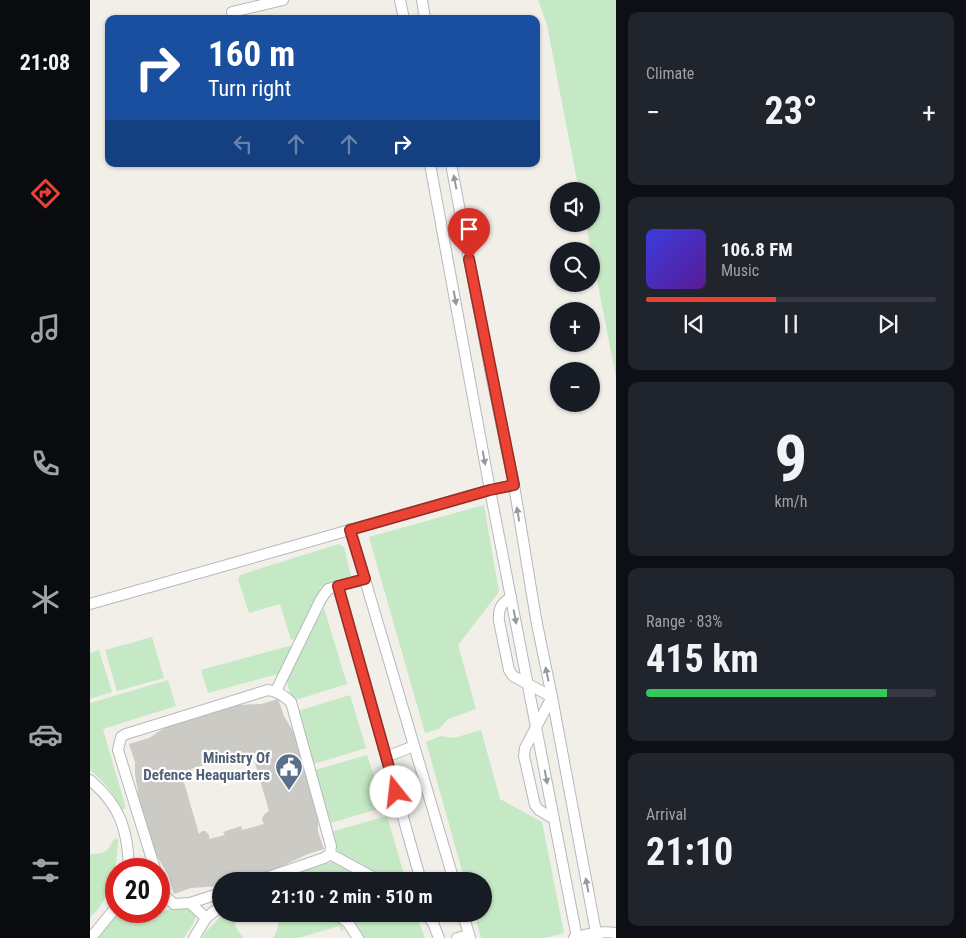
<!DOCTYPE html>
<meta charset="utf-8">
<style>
:root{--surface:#171b24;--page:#20242c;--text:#f1f3f6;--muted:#9ea1a6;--line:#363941;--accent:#ea4335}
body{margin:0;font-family:"Roboto Condensed",sans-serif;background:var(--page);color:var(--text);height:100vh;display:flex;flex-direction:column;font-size:19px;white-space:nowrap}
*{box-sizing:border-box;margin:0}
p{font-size:16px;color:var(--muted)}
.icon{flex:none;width:28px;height:28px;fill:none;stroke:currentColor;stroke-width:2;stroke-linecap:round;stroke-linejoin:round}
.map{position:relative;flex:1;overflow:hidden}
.panel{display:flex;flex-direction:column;gap:12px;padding:12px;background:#0d0f14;width:350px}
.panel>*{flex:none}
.top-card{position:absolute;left:15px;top:15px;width:435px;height:152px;border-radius:10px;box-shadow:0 1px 4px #0004;background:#1a4fa0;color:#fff;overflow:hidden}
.buttons{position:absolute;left:460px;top:182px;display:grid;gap:10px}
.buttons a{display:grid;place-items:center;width:50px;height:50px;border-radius:50%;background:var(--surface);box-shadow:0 1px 4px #0004;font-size:25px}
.speed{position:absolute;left:15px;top:858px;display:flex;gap:10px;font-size:25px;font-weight:700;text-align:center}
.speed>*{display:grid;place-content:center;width:65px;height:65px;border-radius:50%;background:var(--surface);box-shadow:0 1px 4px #0004;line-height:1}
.speed .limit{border:8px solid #d22;background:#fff;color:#111}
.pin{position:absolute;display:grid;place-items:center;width:42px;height:42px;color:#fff;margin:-51px -21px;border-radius:50% 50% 50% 0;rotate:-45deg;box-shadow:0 0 5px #0007}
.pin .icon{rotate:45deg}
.me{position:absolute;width:55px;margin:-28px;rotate:344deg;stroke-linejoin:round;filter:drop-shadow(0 0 4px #0008)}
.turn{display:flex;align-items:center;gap:18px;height:105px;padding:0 20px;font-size:22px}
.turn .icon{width:65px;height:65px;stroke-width:2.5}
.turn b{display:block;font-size:35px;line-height:42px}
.lanes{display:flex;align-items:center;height:48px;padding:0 20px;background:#0003;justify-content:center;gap:25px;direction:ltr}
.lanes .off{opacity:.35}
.big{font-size:38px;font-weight:700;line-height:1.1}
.panel .tile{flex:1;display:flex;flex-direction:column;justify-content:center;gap:8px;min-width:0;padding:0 18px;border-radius:10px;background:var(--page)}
.panel .dial{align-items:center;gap:0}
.dial b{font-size:65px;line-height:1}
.song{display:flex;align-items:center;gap:15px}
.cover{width:60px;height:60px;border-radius:8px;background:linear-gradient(135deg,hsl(240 70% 55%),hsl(270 70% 35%))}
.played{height:5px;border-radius:2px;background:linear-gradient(90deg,var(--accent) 45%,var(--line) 45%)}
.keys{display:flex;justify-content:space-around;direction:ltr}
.heat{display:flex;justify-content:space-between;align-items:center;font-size:28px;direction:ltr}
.charge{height:8px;border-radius:4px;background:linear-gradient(90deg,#34c759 83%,var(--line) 0)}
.trip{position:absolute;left:122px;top:872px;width:280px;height:50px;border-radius:25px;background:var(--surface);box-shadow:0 1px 4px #0004;font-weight:700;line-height:50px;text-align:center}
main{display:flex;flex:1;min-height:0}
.tabs{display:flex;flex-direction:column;width:90px;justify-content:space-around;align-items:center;background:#090b0e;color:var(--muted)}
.tabs .icon{width:35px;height:35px}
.tabs .active{color:var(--accent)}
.tabs b{font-size:22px;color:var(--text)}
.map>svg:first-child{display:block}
.green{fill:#c5e8c5}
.building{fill:#cccac5;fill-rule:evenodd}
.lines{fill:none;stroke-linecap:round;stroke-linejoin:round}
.minor-casing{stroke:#b5b8bc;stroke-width:12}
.minor{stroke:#fff;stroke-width:10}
.oneway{fill:#979a9d}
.route-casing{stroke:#982c22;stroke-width:12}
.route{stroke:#ea4335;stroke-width:9}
.labels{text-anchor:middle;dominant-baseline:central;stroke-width:4.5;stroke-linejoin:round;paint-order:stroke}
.service-label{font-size:15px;font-weight:bold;fill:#4e5e75;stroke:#fff;text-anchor:end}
</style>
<main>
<nav class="tabs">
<b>21:08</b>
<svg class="icon active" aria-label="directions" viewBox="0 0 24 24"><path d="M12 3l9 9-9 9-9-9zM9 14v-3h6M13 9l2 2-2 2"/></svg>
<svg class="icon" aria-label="music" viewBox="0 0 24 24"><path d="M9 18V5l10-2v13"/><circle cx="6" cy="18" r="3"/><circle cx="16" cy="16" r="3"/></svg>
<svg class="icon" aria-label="phone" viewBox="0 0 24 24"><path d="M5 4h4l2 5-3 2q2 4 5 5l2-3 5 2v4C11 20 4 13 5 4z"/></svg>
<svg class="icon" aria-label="climate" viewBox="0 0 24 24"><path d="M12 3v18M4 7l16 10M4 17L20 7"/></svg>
<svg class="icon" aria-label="car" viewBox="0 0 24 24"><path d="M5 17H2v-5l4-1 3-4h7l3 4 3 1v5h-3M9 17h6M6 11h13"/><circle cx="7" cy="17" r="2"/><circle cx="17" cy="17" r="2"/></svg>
<svg class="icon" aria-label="filters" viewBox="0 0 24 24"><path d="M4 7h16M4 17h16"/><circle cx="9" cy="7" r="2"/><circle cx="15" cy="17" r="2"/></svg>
</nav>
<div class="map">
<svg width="526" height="938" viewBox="0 0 526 938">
<rect width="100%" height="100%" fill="#f1efe8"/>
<g class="green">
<polygon points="448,0 526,0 526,377 496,224 501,224 501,191 489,191 457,25"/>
<polygon points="394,505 409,592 368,645 386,709 358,719 349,729 335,733 279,537"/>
<polygon points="249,544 254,547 261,576 242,582 231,587 207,638 201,640 190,604 159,613 148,579 150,575"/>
<polygon points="234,608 257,684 202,701 196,679"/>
<polygon points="62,637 74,678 27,691 15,650"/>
<polygon points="203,645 188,674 118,693 111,670"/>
<polygon points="9,650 22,692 0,699 0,653"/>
<path d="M78,680l8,26 -73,23 22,76v4h-4c-7,-16 -17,-28 -31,-39v-67z"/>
<polygon points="260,695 276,748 224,764 208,711"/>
<polygon points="391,730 410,799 452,822 474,933 455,938 391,938 384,914 394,914 394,881 375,881 336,742 351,736 364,738"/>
<polygon points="277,755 294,807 241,823 225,770"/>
<polygon points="297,816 316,881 298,881 249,854 241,832"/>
<path d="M25,838l3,2c-1,27 -6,59 -28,77v-63c19,0 16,-3 25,-16z"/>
<polygon points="245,861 282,881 191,881 190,878"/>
<polygon points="92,906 99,907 106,915 103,924 94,938 0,938 28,911 65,911 66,913"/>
<path d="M133,914h13c-4,9 1,17 8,24h-42l3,-5z"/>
<path d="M187,914h50l9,6 8,10 -3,1 -2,-5 -41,12h-25c5,-7 7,-16 4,-24z"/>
<polygon points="254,914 326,914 335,938 273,938 265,925"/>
</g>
<path class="building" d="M188,699l6,17 10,17 11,27 13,50v22l6,17 -16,5 -47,22 -16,5h-24v5l-30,2 -17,6 -6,-19 -11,-19 -14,-34 -8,-48v-12l-6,-18 20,-6 9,-6 17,-9 62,-18 24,-1zM153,753l1,5 3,2 4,1 3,-2 15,52 -3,2 -3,3 -1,4 2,4 -22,6 -1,-4 -18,6 2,3 -16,4v-4l-4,-4h-3l-3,3 -16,-55 7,-1 2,-6 -1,-3z"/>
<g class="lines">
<g class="minor-casing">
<g id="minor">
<polyline points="310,0 314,19"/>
<polyline points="332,0 335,19"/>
<polyline points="142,12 193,0"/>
<polyline points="340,164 400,490 487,938"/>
<polyline points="361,164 401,374 424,485 446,619 462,697 507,938"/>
<polyline points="260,529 364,881"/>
<polyline points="248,586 331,881"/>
<path d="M421,597c-10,7 -13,11 -12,24l10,49 4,6 39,21 -27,51 -1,8 11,49 4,5 15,9"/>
<polyline points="0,604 400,490 424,485"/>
<polyline points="186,691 231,599 238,589 275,579"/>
<polyline points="296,757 324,746"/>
<path d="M0,780c30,25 38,50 39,89"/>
<polyline points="240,854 290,881"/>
<path d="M65,869l-37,-119 3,-13 5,-3 142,-44c9,1 15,5 23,12l40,144 -1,8 -6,4 -67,23"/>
<polyline points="69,887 76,897 84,904 100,903 131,893"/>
<polyline points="100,903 116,918"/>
<polyline points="247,914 258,923 268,938"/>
<polyline points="336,914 343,923 349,938"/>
<polyline points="373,914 380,938"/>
<polyline points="0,937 5,933 26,907"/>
<polyline points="104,938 116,918 131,906"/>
<polyline points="367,938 379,935"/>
<path d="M484,938c13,-4 28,-7 42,-5"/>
</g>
</g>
<use href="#minor" class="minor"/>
</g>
<defs><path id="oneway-solid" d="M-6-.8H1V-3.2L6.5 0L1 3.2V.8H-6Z" transform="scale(1.25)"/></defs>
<g class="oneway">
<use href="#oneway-solid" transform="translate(365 182) rotate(-101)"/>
<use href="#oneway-solid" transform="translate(365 298) rotate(80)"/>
<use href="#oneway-solid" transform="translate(394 458) rotate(80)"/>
<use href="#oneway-solid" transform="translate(428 514) rotate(-99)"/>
<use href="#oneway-solid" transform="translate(425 617) rotate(79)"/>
<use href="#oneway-solid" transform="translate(457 674) rotate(-102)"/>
<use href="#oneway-solid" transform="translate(456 777) rotate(79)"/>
<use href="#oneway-solid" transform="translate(497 885) rotate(-101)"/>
</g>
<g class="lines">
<g class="route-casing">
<polyline id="route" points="306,792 248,586 275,579 260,530 400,490 424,485 379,259"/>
</g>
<use href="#route" class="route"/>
</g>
<defs>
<g id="civic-pin" transform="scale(1.4375)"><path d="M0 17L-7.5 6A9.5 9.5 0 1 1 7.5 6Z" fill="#5c6f8a" stroke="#fff"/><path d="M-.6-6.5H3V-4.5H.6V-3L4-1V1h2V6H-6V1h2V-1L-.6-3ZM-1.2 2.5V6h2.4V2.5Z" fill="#fff"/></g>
</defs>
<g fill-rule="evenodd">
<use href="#civic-pin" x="199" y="767"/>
</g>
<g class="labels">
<g class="service-label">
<text x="180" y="758">Ministry Of<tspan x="180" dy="17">Defence Heaquarters</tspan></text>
</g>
</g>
</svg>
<div class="buttons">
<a><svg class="icon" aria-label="sound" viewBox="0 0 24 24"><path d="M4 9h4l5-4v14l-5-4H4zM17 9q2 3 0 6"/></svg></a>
<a><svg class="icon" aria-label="search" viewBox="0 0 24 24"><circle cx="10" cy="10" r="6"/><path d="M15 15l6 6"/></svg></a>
<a>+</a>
<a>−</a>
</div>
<div class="speed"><div class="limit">20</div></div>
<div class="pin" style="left:379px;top:259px;background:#d93025"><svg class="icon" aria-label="arrive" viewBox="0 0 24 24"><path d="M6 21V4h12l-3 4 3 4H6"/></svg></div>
<svg class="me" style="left:306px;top:792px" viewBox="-20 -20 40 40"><circle r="19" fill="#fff"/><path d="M0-13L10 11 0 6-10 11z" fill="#ea4335"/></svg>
<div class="trip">21:10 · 2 min · 510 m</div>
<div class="top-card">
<div class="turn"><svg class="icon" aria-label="right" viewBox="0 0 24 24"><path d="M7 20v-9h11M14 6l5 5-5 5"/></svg><div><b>160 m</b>Turn right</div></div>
<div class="lanes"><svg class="icon off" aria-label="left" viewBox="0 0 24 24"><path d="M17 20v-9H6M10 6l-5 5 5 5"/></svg><svg class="icon off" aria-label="ahead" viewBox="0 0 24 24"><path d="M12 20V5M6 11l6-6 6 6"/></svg><svg class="icon off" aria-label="ahead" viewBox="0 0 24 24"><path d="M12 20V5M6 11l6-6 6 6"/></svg><svg class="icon" aria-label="right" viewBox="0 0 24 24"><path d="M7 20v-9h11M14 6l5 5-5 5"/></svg></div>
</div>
</div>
<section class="panel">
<div class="tile"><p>Climate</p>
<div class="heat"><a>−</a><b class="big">23°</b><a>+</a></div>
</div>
<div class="tile">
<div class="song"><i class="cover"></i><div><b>106.8 FM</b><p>Music</p></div></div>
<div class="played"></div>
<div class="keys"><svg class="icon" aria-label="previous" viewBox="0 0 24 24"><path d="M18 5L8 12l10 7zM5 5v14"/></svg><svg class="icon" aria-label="pause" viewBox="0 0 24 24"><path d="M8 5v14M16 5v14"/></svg><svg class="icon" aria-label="next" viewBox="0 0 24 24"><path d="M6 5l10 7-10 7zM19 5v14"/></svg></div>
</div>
<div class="tile dial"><b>9</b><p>km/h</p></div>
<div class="tile"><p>Range · 83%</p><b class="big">415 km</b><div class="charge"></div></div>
<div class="tile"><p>Arrival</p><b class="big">21:10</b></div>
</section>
</main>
